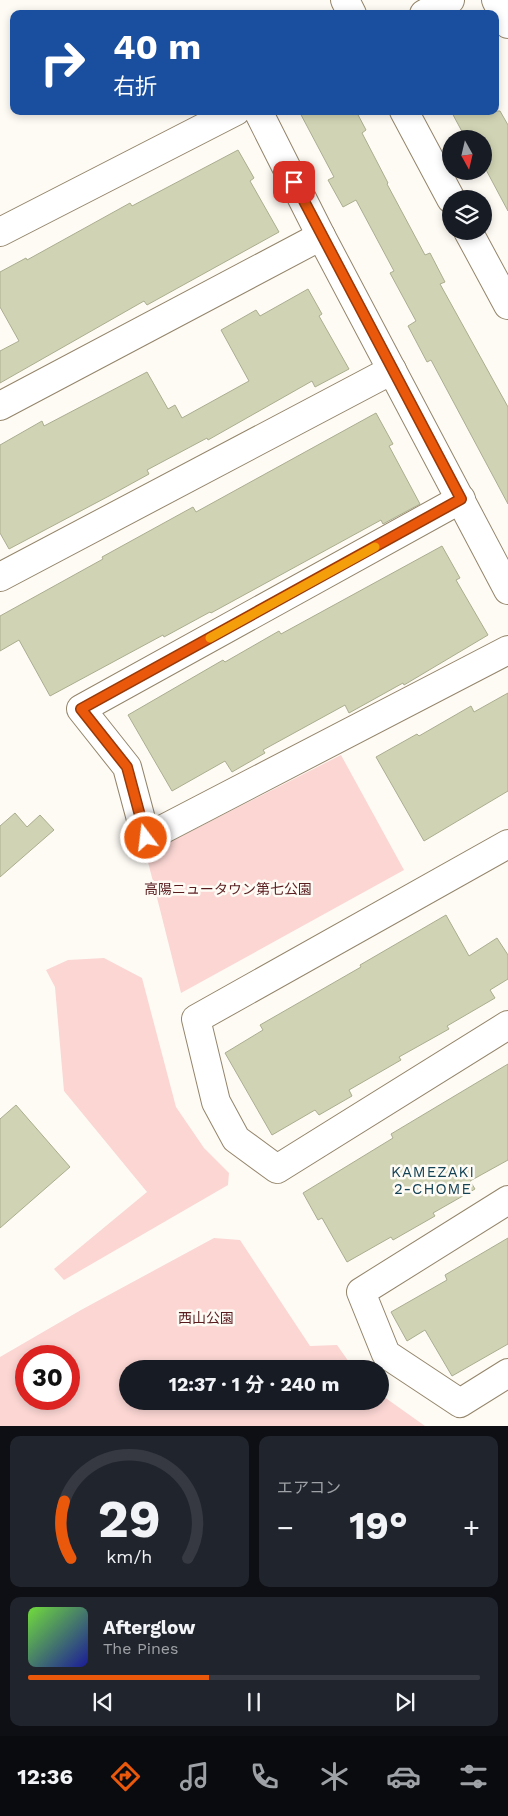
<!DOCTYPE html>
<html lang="ja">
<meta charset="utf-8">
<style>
:root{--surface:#171b24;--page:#20242c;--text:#f1f3f6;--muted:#9ea1a6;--line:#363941;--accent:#ea580c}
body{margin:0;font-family:"Work Sans","Noto Sans JP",sans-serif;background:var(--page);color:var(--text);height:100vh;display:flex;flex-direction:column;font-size:19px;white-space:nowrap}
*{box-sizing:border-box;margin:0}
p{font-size:16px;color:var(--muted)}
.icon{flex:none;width:28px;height:28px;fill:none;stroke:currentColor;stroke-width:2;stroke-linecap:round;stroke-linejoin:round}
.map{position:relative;height:1426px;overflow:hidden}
.panel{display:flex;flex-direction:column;gap:10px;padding:10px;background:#0d0f14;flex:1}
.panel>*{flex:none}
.guide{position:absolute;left:10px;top:10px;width:489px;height:105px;border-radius:10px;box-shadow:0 2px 8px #0003;background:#1a4fa0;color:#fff;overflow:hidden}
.needle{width:32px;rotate:172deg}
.controls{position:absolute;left:442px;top:130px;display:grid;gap:10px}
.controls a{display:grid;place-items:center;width:50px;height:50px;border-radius:50%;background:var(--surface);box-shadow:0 2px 8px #0003;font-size:25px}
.speed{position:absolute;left:15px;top:1345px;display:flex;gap:10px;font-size:25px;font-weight:700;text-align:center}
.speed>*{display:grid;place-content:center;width:65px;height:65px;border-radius:50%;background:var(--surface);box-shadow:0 2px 8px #0003;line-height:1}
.speed .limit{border:8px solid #d22;background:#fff;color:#111}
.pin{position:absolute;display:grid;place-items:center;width:42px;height:42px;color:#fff;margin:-21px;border-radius:10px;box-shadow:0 2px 8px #0006}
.me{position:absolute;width:55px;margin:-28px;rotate:345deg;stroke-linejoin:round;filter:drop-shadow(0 0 4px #0008)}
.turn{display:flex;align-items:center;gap:18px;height:105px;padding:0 20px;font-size:22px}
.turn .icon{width:65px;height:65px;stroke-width:2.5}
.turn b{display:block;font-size:35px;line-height:42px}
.big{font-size:38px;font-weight:700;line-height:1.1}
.panel .tile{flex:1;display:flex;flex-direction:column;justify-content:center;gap:8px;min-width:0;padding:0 18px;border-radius:10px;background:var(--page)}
.panel .dial{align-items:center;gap:0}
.dial svg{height:130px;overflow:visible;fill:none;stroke:var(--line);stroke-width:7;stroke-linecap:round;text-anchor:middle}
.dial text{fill:var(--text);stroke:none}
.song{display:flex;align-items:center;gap:15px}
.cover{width:60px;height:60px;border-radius:8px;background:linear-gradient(135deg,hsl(100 70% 55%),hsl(240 70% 35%))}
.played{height:5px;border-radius:2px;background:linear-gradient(90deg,var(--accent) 40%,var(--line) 40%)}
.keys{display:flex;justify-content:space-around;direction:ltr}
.heat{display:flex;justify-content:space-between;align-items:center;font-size:28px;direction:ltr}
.panel .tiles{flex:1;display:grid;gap:10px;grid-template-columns:1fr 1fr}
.tile:last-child{grid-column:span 2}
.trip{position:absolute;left:119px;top:1360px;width:270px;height:50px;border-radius:25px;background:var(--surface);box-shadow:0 2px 8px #0003;font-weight:700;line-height:50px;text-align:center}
.tabs{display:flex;height:80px;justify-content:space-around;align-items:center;background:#090b0e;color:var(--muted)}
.tabs .icon{width:35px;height:35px}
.tabs .selected{color:var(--accent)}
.tabs b{font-size:22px;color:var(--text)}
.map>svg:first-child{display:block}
.green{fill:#fbd6d3;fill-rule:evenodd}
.building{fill:#d1d4b4;stroke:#abad8f}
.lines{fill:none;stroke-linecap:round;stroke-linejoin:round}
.minor-casing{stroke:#94856a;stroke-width:30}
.tertiary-casing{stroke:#94856a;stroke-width:30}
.minor{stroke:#fff;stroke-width:28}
.tertiary{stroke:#fff;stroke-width:28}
.route-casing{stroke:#983908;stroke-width:12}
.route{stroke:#ea580c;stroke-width:9}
.slow{stroke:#f59e0b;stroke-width:9}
.labels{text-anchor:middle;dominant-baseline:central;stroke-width:5;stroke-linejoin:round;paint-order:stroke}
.park-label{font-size:14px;fill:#581c1e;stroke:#fefbf5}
.neighbourhood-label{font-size:15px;letter-spacing:1px;fill:#134255;stroke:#fefbf5}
</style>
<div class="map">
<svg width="508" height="1426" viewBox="0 0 508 1426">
<rect width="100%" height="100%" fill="#fefbf5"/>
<g class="green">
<polygon points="341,755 404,870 181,993 146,854"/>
<polygon points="104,958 142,978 176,1107 204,1148 229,1173 228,1185 64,1280 54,1269 147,1192 64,1091 55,987 46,970 68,960"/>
<path d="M214,1238l26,2 70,106 27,-1 17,24h-226v32h252v-7l45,32h-425v-69l81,-47zM69,1356v43h-43v-43z"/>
</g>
<g class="building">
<polygon points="299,111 356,111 366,130 362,133 388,183 387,184 425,255 430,253 445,282 440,284 508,407 508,504 431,360 427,362 408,326 416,321 390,273 394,271 356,200 343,207 328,180 334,177"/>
<polygon points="451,111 500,111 508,125 508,211 484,166 484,139 466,139"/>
<polygon points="238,150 254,178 250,181 279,232 147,305 144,301 0,383 0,351 19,341 0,307 0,272 26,258 27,260 130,203 132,206"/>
<polygon points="308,289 322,314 319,316 349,369 315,387 312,381 208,440 207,438 147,470 149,474 109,496 9,549 0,533 0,445 42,421 44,426 147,372 168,409 175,405 182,418 249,381 221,330 256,310 260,316"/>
<polygon points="376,413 393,444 389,446 420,504 383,524 381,520 211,613 210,612 164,637 163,635 50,696 19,640 0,651 0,616 103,559 102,557 142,535 193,507 196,512"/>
<polygon points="442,546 460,578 456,580 488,635 404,685 403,683 349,713 345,705 263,750 265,753 232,772 225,761 172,791 128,715 223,660 225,662 279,631 281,634"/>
<polygon points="508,693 508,791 424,841 376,757 417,734 419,736 471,706 474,712"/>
<polygon points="15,813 27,827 40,815 54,830 0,877 0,826"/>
<polygon points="446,915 469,956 497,938 508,955 508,979 490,990 495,998 447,1026 449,1029 399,1057 401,1060 349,1090 352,1096 319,1115 315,1110 272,1135 225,1053 263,1030 260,1025 361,967 360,965"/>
<polygon points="508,1064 508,1160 470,1181 475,1189 433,1213 435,1216 393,1240 391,1237 347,1262 322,1218 318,1220 303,1193 393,1138 391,1134"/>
<polygon points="16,1105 70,1167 0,1228 0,1119"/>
<polygon points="508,1238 508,1344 452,1376 425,1330 407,1341 391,1312 447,1280 445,1275"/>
</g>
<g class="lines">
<g class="minor-casing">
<g id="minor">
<polyline points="0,232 236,111"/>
<polyline points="0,406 321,236"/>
<polyline points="461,499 81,709 127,767 146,838 508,650"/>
<polyline points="0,577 392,370"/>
<polyline points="508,844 196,1019 216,1102 236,1139 277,1169 508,1025"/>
<polyline points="508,1200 361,1292 386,1354 460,1403 508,1373"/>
</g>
</g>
<g class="tertiary-casing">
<g id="tertiary">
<polyline points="345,0 352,14"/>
<polyline points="496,0 508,24"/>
<polyline points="424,14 450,0"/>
<polyline points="258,111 321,236 508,590"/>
<polyline points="404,111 451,199"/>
<polyline points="468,231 508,305"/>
</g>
</g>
<use href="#minor" class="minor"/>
<use href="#tertiary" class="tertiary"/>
</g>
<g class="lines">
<g class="route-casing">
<polyline id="route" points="146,838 127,767 81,709 461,499 294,182"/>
</g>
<use href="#route" class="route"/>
<polyline class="slow" points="210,638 375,547"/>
</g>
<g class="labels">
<g class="park-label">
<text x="228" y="889">高陽ニュータウン第七公園</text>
<text x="206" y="1318">西山公園</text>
</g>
<g class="neighbourhood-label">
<text x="433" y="1172">KAMEZAKI<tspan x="433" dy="17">2-CHOME</tspan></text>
</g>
</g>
</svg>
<div class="controls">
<a><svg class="needle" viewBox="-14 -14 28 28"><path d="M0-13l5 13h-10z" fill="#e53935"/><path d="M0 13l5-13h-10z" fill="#9ea1a6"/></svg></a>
<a><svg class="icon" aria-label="layers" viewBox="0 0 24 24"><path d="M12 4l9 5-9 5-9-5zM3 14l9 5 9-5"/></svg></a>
</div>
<div class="speed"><div class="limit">30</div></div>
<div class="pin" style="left:294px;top:182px;background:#d93025"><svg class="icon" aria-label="arrive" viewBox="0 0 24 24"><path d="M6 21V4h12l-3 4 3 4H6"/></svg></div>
<svg class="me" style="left:146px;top:838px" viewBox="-20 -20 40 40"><circle r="17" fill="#ea580c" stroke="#fff" stroke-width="3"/><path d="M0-11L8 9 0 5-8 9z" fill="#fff"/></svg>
<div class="trip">12:37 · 1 分 · 240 m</div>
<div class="guide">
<div class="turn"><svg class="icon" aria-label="right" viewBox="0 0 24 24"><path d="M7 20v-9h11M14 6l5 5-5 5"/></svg><div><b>40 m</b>右折</div></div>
</div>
</div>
<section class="panel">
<div class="tiles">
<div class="tile dial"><svg viewBox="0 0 100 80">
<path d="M14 69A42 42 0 1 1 86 69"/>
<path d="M14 69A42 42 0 0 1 10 34" stroke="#ea580c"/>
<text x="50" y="56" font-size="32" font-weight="700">29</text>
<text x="50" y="72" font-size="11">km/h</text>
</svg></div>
<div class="tile"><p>エアコン</p>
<div class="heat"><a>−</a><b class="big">19°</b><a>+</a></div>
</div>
<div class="tile">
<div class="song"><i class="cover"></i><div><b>Afterglow</b><p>The Pines</p></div></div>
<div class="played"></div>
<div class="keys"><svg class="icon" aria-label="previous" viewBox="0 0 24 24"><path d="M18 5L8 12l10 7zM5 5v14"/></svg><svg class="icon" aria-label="pause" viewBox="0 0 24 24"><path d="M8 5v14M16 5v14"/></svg><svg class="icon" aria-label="next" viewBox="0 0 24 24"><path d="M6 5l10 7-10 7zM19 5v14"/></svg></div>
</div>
</div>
</section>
<nav class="tabs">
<b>12:36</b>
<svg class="icon selected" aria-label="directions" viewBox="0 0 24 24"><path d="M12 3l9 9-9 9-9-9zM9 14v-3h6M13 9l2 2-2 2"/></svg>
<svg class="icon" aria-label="music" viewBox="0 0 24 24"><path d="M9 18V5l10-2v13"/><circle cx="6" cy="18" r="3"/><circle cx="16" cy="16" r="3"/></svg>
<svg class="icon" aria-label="phone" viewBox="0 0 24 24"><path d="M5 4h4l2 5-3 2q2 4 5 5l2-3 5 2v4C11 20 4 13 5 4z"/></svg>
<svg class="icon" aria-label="climate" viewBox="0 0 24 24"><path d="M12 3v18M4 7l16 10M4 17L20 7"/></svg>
<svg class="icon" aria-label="car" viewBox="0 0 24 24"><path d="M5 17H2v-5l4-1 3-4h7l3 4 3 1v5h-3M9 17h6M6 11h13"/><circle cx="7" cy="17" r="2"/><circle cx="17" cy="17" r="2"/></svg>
<svg class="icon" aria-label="filters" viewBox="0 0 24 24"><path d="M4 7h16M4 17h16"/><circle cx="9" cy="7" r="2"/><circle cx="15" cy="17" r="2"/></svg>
</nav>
